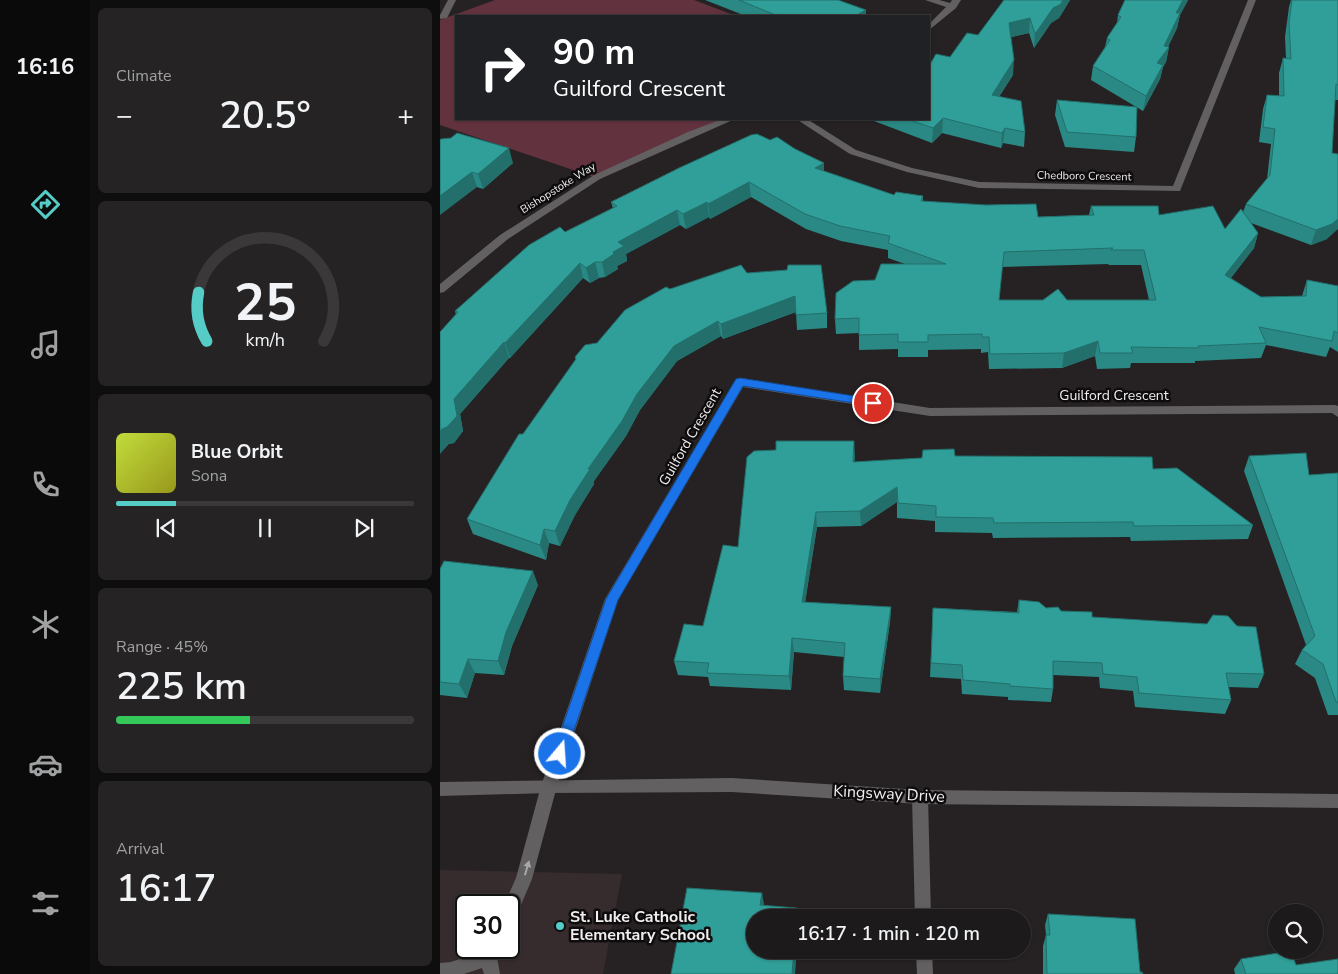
<!DOCTYPE html>
<meta charset="utf-8">
<style>
:root{--surface:#1c1a1a;--page:#252323;--text:#f1f3f6;--muted:#a0a1a2;--line:#3a3839;--accent:#55cdc6}
body{margin:0;font-family:"Nunito Sans",sans-serif;background:var(--page);color:var(--text);height:100vh;display:flex;flex-direction:column;font-size:19px;white-space:nowrap}
*{box-sizing:border-box;margin:0}
p{font-size:16px;color:var(--muted)}
.icon{flex:none;width:28px;height:28px;fill:none;stroke:currentColor;stroke-width:2;stroke-linecap:round;stroke-linejoin:round}
.map{position:relative;flex:1;overflow:hidden}
.side{display:flex;flex-direction:column;gap:8px;padding:8px;background:#0f0e0e;width:350px}
.side>*{flex:none}
.top-card{position:absolute;left:15px;top:15px;width:475px;height:105px;border-radius:0px;box-shadow:0 1px 4px #0004,0 0 0 1px var(--line);background:#202124;color:#fff;overflow:hidden}
.tools{position:absolute;left:828px;top:904px;display:grid;gap:10px}
.tools a{display:grid;place-items:center;width:55px;height:55px;border-radius:50%;background:var(--surface);box-shadow:0 1px 4px #0004,0 0 0 1px var(--line);font-size:25px}
.speed{position:absolute;left:15px;top:894px;display:flex;gap:10px;font-size:25px;font-weight:700;text-align:center}
.speed>*{display:grid;place-content:center;width:65px;height:65px;border-radius:50%;background:var(--surface);box-shadow:0 1px 4px #0004,0 0 0 1px var(--line);line-height:1}
.speed .limit{border:2px solid #111;border-radius:8px;background:#fff;color:#111}
.pin{position:absolute;display:grid;place-items:center;width:42px;height:42px;color:#fff;margin:-21px;border:2px solid #fff;border-radius:50%;box-shadow:0 1px 5px #0007}
.me{position:absolute;width:55px;margin:-28px;rotate:18deg;stroke-linejoin:round;filter:drop-shadow(0 0 4px #0008)}
.turn{display:flex;align-items:center;gap:18px;height:105px;padding:0 15px;font-size:22px}
.turn .icon{width:65px;height:65px;stroke-width:2.5}
.turn b{display:block;font-size:35px;line-height:42px}
.big{font-size:38px;font-weight:600;line-height:1.1}
.side .card{flex:1;display:flex;flex-direction:column;justify-content:center;gap:8px;min-width:0;padding:0 18px;border-radius:8px;background:var(--page)}
.side .dial{align-items:center;gap:0}
.dial svg{height:130px;overflow:visible;fill:none;stroke:var(--line);stroke-width:7;stroke-linecap:round;text-anchor:middle}
.dial text{fill:var(--text);stroke:none}
.song{display:flex;align-items:center;gap:15px}
.cover{width:60px;height:60px;border-radius:8px;background:linear-gradient(135deg,hsl(70 70% 55%),hsl(60 70% 35%))}
.played{height:5px;border-radius:2px;background:linear-gradient(90deg,var(--accent) 20%,var(--line) 20%)}
.keys{display:flex;justify-content:space-around;direction:ltr}
.heat{display:flex;justify-content:space-between;align-items:center;font-size:28px;direction:ltr}
.charge{height:8px;border-radius:4px;background:linear-gradient(90deg,#34c759 45%,var(--line) 0)}
.trip{position:absolute;left:306px;top:909px;width:285px;height:50px;border-radius:25px;background:var(--surface);box-shadow:0 1px 4px #0004,0 0 0 1px var(--line);font-weight:600;line-height:50px;text-align:center}
main{display:flex;flex:1;min-height:0}
.tab-bar{display:flex;flex-direction:column;width:90px;justify-content:space-around;align-items:center;background:#0b0a0a;color:var(--muted)}
.tab-bar .icon{width:35px;height:35px}
.tab-bar .active{color:var(--accent)}
.tab-bar b{font-size:22px;color:var(--text)}
.map>svg:first-child{display:block}
.built{fill:#362b2d;fill-rule:evenodd}
.green{fill:#63323f}
.lines{fill:none;stroke-linecap:round;stroke-linejoin:round}
.service{fill:#626061;fill-rule:evenodd}
.minor{fill:#626061;fill-rule:evenodd}
.tertiary{fill:#626061;fill-rule:evenodd}
.wall{fill:#2a8984;fill-rule:evenodd}
.shaded-wall{fill:#226f6b}
.building{fill:#319f99;stroke:#226f6b;fill-rule:evenodd}
.oneway{fill:#a9a7a8}
.route{fill:#1a73e8;stroke:#114b97}
.poi-dot{fill:#55cdc6;stroke:#0e0c0c;stroke-width:2}
.labels{text-anchor:middle;dominant-baseline:central;stroke-width:5;stroke-linejoin:round;paint-order:stroke}
.far-street-label{font-size:11px;fill:#f0eeee;stroke:#0e0c0c}
.street-label{font-size:14px;fill:#f0eeee;stroke:#0e0c0c}
.near-street-label{font-size:16px;fill:#f0eeee;stroke:#0e0c0c}
.near-poi-label{font-size:16px;font-weight:bold;fill:#f0eeee;stroke:#0e0c0c;text-anchor:start}
</style>
<main>
<nav class="tab-bar">
<b>16:16</b>
<svg class="icon active" aria-label="directions" viewBox="0 0 24 24"><path d="M12 3l9 9-9 9-9-9zM9 14v-3h6M13 9l2 2-2 2"/></svg>
<svg class="icon" aria-label="music" viewBox="0 0 24 24"><path d="M9 18V5l10-2v13"/><circle cx="6" cy="18" r="3"/><circle cx="16" cy="16" r="3"/></svg>
<svg class="icon" aria-label="phone" viewBox="0 0 24 24"><path d="M5 4h4l2 5-3 2q2 4 5 5l2-3 5 2v4C11 20 4 13 5 4z"/></svg>
<svg class="icon" aria-label="climate" viewBox="0 0 24 24"><path d="M12 3v18M4 7l16 10M4 17L20 7"/></svg>
<svg class="icon" aria-label="car" viewBox="0 0 24 24"><path d="M5 17H2v-5l4-1 3-4h7l3 4 3 1v5h-3M9 17h6M6 11h13"/><circle cx="7" cy="17" r="2"/><circle cx="17" cy="17" r="2"/></svg>
<svg class="icon" aria-label="filters" viewBox="0 0 24 24"><path d="M4 7h16M4 17h16"/><circle cx="9" cy="7" r="2"/><circle cx="15" cy="17" r="2"/></svg>
</nav>
<section class="side">
<div class="card"><p>Climate</p>
<div class="heat"><a>−</a><b class="big">20.5°</b><a>+</a></div>
</div>
<div class="card dial"><svg viewBox="0 0 100 80">
<path d="M14 69A42 42 0 1 1 86 69"/>
<path d="M14 69A42 42 0 0 1 9 39" stroke="#55cdc6"/>
<text x="50" y="56" font-size="32" font-weight="700">25</text>
<text x="50" y="72" font-size="11">km/h</text>
</svg></div>
<div class="card">
<div class="song"><i class="cover"></i><div><b>Blue Orbit</b><p>Sona</p></div></div>
<div class="played"></div>
<div class="keys"><svg class="icon" aria-label="previous" viewBox="0 0 24 24"><path d="M18 5L8 12l10 7zM5 5v14"/></svg><svg class="icon" aria-label="pause" viewBox="0 0 24 24"><path d="M8 5v14M16 5v14"/></svg><svg class="icon" aria-label="next" viewBox="0 0 24 24"><path d="M6 5l10 7-10 7zM19 5v14"/></svg></div>
</div>
<div class="card"><p>Range · 45%</p><b class="big">225 km</b><div class="charge"></div></div>
<div class="card"><p>Arrival</p><b class="big">16:17</b></div>
</section>
<div class="map">
<svg width="898" height="974" viewBox="0 0 898 974">
<rect width="100%" height="100%" fill="#262223"/>
<path class="built" d="M0,870l182,4 -19,100h-163zM26,905h43v43h-43z"/>
<polygon class="green" points="55,0 254,0 296,16 16,16 16,119 291,119 252,134 157,178 0,125 0,20"/>
<g class="lines">
<g class="service">
<polygon points="109,779 114,781 117,786 92,879 75,919 69,921 69,905 64,905 76,878 101,786 104,781"/>
<polygon points="45,948 61,948 57,957 60,974 44,974 42,968 24,974 0,974 0,963 11,962 43,951"/>
</g>
<g class="minor">
<polygon points="8,0 16,0 7,18 0,19 0,15"/>
<polygon points="485,0 499,0 510,3 512,0 521,0 516,8 489,30 489,24 506,7"/>
<polygon points="808,0 816,0 740,191 539,188 467,172 410,154 356,119 367,119 416,150 472,168 539,182 733,186"/>
<polygon points="282,119 295,119 160,179 68,239 4,292 0,293 0,284 60,235 154,175 248,132"/>
<polygon points="300,378 490,408 895,405 898,406 898,417 892,413 490,416 303,387 178,600 117,786 114,791 109,793 104,791 101,786 165,599 296,379"/>
<polygon points="480,790 485,792 488,797 491,918 475,918 472,797 475,792"/>
<polygon points="476,950 492,950 493,974 477,974"/>
</g>
<polygon class="tertiary" points="292,778 480,790 898,794 898,808 480,804 292,792 109,793 0,796 0,782"/>
</g>
<g class="wall">
<polygon points="265,0 398,0 426,16 306,16"/>
<polygon points="564,0 630,0 619,18 611,23 594,48 589,33 571,37 573,75 559,97 585,132 584,147 563,143 561,148 502,133 492,143 434,121 434,119 489,119 510,57 538,35"/>
<polygon points="685,0 748,0 740,15 737,28 728,47 729,47 726,62 723,67 720,79 703,111 651,80 653,66 665,47 667,38 677,23 678,15"/>
<path d="M851,0h47v100h-3l-8,139 -16,6 -60,-22 7,10 -4,15 -23,30 30,19 41,-1 5,-16 31,6v66l-8,-5 -4,10 -60,-12 -5,13 -66,3v2h-64l-1,5 -33,1 -2,-13 -33,12 -73,1 -1,-17 -7,1v-4l-53,1v7h-30v-8l-39,1v-17l-23,1 -1,-15 40,-39 30,-16 -17,-6v-8l-47,-9 -35,-12 -55,-32 -41,22 -1,-2 -23,12 -6,-4 -54,29 1,7 -10,5 1,3 -13,8 -6,1 -9,5 -7,-5 -73,80h-1l-49,56 3,17 -9,12 -5,1 7,-129 -1,-4 110,-79 48,-24 -2,-6 159,-62 25,9 29,14v8l70,24 29,1v5l115,16 51,-2 2,-9 68,9 66,14 18,-17 3,-8 21,-25 4,-35 -12,-2 4,-33 4,-14 12,1v-23l4,-15h3l-1,-21 4,-30zM669,264l-1,1h33l8,35h-150l3,-33z"/>
<polygon points="617,100 696,137 694,152 625,147 615,115"/>
<polygon points="1,139 73,163 43,189 37,187"/>
<polygon points="307,273 387,313 387,328 357,330 356,312 283,339 281,336 237,361 200,410 186,436 154,481 154,484 135,515 120,546 109,543 106,560 33,534 27,519 83,434 136,360 135,357 157,343 230,289"/>
<polygon points="414,441 414,462 515,456 713,469 813,525 808,539 691,541 690,537 553,538 552,533 495,532 495,521 457,518 457,502 421,526 377,527 365,602 451,607 450,622 440,693 404,690 403,676 404,657 354,652 351,690 270,686 268,677 238,675 234,661 263,626 298,547 336,450"/>
<polygon points="809,456 869,475 898,473 898,715 888,715 875,678 855,664 862,650 866,645 804,471"/>
<polygon points="0,569 98,585 72,646 64,675 35,673 27,698 0,695"/>
<polygon points="579,600 606,608 652,617 824,674 818,688 788,687 791,700 785,714 695,707 693,691 660,688 659,677 613,675 613,689 611,702 568,700 568,697 522,694 521,679 490,677 493,608 577,612"/>
<polygon points="608,914 700,972 703,974 603,974 603,946 606,935 605,925"/>
<polygon points="801,959 856,965 898,974 795,974 794,969"/>
</g>
<g class="shaded-wall">
<polygon points="623,0 630,0 619,18 611,23 594,48 595,34 613,8"/>
<polygon points="743,0 748,0 740,15 737,28 725,53 729,47 726,62 723,67 720,79 703,111 706,96 717,63 736,13"/>
<polygon points="426,10 426,16 415,16"/>
<polygon points="590,18 589,33 568,38 569,23"/>
<polygon points="574,60 573,75 550,110 552,95"/>
<polygon points="503,118 502,133 492,143 493,128"/>
<polygon points="565,128 563,143 561,148 562,133"/>
<polygon points="69,148 73,163 43,189 38,174"/>
<polygon points="384,163 384,178 375,168"/>
<polygon points="32,172 37,187 0,215 0,196"/>
<polygon points="309,182 311,197 270,219 268,204"/>
<polygon points="267,202 269,217 246,229 243,214"/>
<polygon points="237,210 240,225 186,254 187,261 177,266 178,269 165,277 162,262 173,252 178,242"/>
<polygon points="898,219 898,229 887,239 871,245 876,230"/>
<polygon points="818,233 814,248 781,290 785,275"/>
<polygon points="155,262 159,278 150,283 146,268"/>
<polygon points="140,263 143,278 70,358 65,343"/>
<polygon points="355,296 356,312 283,339 281,324"/>
<polygon points="278,321 281,336 237,361 200,410 186,436 154,481 154,484 135,515 120,546 115,531 130,500 148,469 197,394 234,346"/>
<polygon points="658,341 655,356 622,368 624,353"/>
<polygon points="64,342 69,358 20,414 23,431 14,443 9,444 0,454 0,432 2,429 14,399"/>
<polygon points="414,441 415,456 414,477 413,462"/>
<polygon points="457,487 457,502 421,526 420,511"/>
<polygon points="376,512 377,527 363,616 362,602"/>
<polygon points="104,529 109,543 106,560 100,545"/>
<polygon points="93,571 98,585 72,646 64,675 58,661 66,632"/>
<polygon points="451,607 450,622 440,693 440,679"/>
<polygon points="352,638 354,652 351,690 349,676"/>
<polygon points="28,659 35,673 27,698 19,684"/>
<polygon points="322,893 324,904 322,917 320,905"/>
<polygon points="354,950 357,950 355,974 352,974"/>
</g>
<g class="building">
<polygon points="299,0 398,0 426,10 415,16 347,16 341,14 338,16"/>
<polygon points="564,0 623,0 621,4 613,8 595,34 590,18 569,23 574,60 552,95 581,101 585,132 565,128 562,133 503,118 493,128 467,119 489,119 489,66 496,54 510,57 527,33 538,35"/>
<polygon points="685,0 743,0 736,13 740,13 724,46 729,47 717,63 723,65 706,96 653,66 670,40 667,38 681,17 678,15"/>
<polygon points="852,0 898,0 898,85 896,84 892,153 898,154 898,219 892,224 876,230 806,204 830,175 835,129 823,127 827,95 844,96 843,58 851,59 849,23"/>
<polygon points="617,100 697,107 696,137 627,132"/>
<polygon points="17,133 69,148 38,174 32,172 0,196 0,140 1,139 11,138"/>
<path d="M317,134l13,6 7,-3 18,12 29,14 -9,5 79,27 2,-3 27,4 -2,5 65,4 50,-1 2,13 56,-2 -3,-9h67l1,9 54,-9 12,23 16,-20 17,24 -33,42 36,22 45,-1 1,-16 31,6v47l-4,-2 -2,10 -73,-14 7,16 -68,3 1,2 -68,-1 2,6h-33l-2,-12 -34,12 -74,1 -1,-17h-7v-3l-54,1v7h-30v-8l-39,1v-17l-24,1 1,-26 17,-12 22,-1 6,-16h65l-58,-21 2,-7 -50,-10 -35,-12 -56,-32 -41,22 -1,-2 -24,12 -6,-4 -59,32 6,4 -11,6 1,2 -12,8h-7l-9,6 -6,-5 -75,80 -1,-1 -50,57 3,17 -10,11 -5,2 -2,3v-100l18,-20 -3,-1 74,-66 31,-18 5,5 52,-26 -6,-4 68,-34 72,-33zM673,248l-2,2h33l12,50h-89l-9,-11 -15,11h-44l5,-48z"/>
<polygon points="301,265 307,273 347,270 348,265 381,265 387,313 356,315 355,296 281,324 278,321 234,346 197,394 182,421 148,469 150,469 130,500 115,531 104,529 100,545 27,519 79,434 83,434 136,359 135,357 145,345 157,343 185,310 226,287 230,289"/>
<polygon points="336,441 414,441 413,462 482,458 483,450 514,449 515,456 712,457 713,469 737,468 813,525 694,526 693,522 554,523 553,518 496,517 496,506 458,503 457,487 420,511 376,512 362,602 451,607 440,679 403,676 405,643 352,638 349,676 267,673 269,663 234,661 244,624 263,626 283,545 298,547 307,457 314,451 336,450"/>
<polygon points="866,453 869,475 898,473 898,702 896,702 883,664 862,650 875,636 809,456"/>
<polygon points="4,561 93,571 66,632 58,661 28,659 19,684 0,682 0,569"/>
<polygon points="579,600 599,602 606,608 618,607 621,611 652,612 652,617 767,624 773,615 788,616 797,626 816,627 824,674 786,673 791,700 699,693 697,677 663,674 662,663 613,661 613,689 570,686 570,684 523,680 522,665 491,663 493,608 579,613"/>
<polygon points="247,888 322,893 320,905 357,908 356,918 315,918 315,950 354,950 352,974 231,974"/>
<polygon points="608,914 695,919 700,972 702,972 703,974 607,974 606,935 610,935"/>
<polygon points="851,951 856,965 898,959 898,974 806,974 801,959"/>
</g>
<defs><path id="oneway-solid" d="M-6-.8H1V-3.2L6.5 0L1 3.2V.8H-6Z" transform="scale(1.25)"/></defs>
<use class="oneway" href="#oneway-solid" transform="translate(87 868) rotate(-74)"/>
<polygon class="route" points="300,378 433,399 438,403 433,406 303,386 178,600 126,754 124,759 120,760 115,759 113,754 166,599 296,379"/>
<circle class="poi-dot" cx="120" cy="926" r="5"/>
<g class="labels">
<g class="far-street-label">
<text transform="translate(644 176) rotate(1)">Chedboro Crescent</text>
<text transform="translate(118 188) rotate(-32)">Bishopstoke Way</text>
</g>
<g class="street-label">
<text x="674" y="395">Guilford Crescent</text>
<text transform="translate(250 437) rotate(-60)">Guilford Crescent</text>
</g>
<g class="near-street-label">
<text transform="translate(449 794) rotate(3)">Kingsway Drive</text>
</g>
<g class="near-poi-label">
<text x="130" y="917">St. Luke Catholic<tspan x="130" dy="18">Elementary School</tspan></text>
</g>
</g>
</svg>
<div class="tools">
<a><svg class="icon" aria-label="search" viewBox="0 0 24 24"><circle cx="10" cy="10" r="6"/><path d="M15 15l6 6"/></svg></a>
</div>
<div class="speed"><div class="limit">30</div></div>
<div class="pin" style="left:433px;top:403px;background:#d93025"><svg class="icon" aria-label="arrive" viewBox="0 0 24 24"><path d="M6 21V4h12l-3 4 3 4H6"/></svg></div>
<svg class="me" style="left:120px;top:754px" viewBox="-20 -20 40 40"><circle r="17" fill="#1a73e8" stroke="#fff" stroke-width="3"/><path d="M0-11L8 9 0 5-8 9z" fill="#fff"/></svg>
<div class="trip">16:17 · 1 min · 120 m</div>
<div class="top-card">
<div class="turn"><svg class="icon" aria-label="right" viewBox="0 0 24 24"><path d="M7 20v-9h11M14 6l5 5-5 5"/></svg><div><b>90 m</b>Guilford Crescent</div></div>
</div>
</div>
</main>
